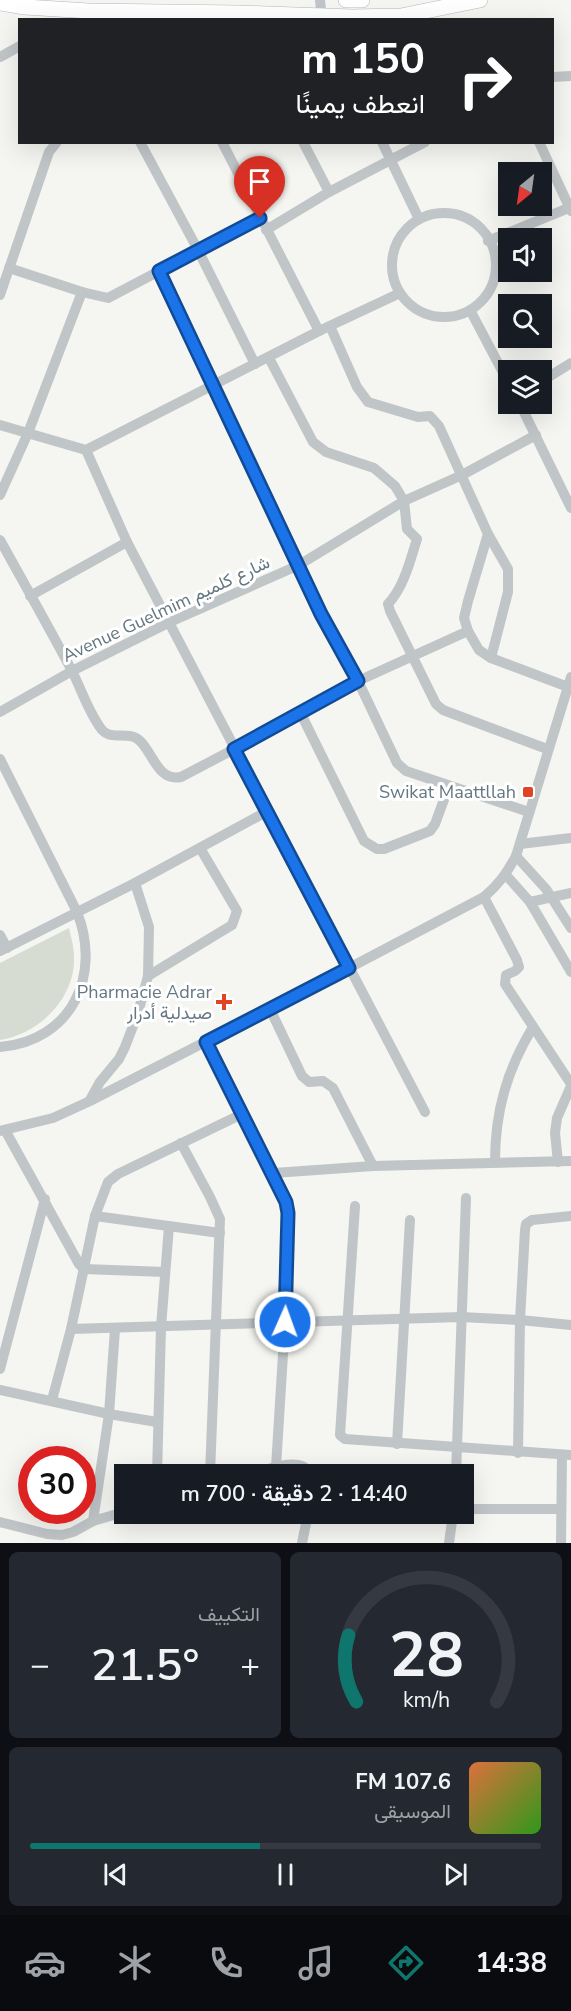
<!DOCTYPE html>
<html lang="ar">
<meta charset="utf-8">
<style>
:root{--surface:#171b24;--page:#242831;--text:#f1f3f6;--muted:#9ea1a6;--line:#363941;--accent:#0f766e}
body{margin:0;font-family:"Nunito Sans",Vazirmatn,sans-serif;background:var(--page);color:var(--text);direction:rtl;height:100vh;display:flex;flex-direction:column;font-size:22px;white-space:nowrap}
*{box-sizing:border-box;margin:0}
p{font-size:20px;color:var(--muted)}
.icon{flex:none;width:33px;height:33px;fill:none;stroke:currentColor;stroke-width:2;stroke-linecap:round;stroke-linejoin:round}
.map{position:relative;height:1543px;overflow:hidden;direction:ltr}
.drawer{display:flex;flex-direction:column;gap:9px;padding:9px;background:#0d0f14;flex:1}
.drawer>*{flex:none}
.guide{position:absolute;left:18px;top:18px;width:536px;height:126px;border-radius:0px;box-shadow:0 6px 24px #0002;direction:rtl;background:#202124;color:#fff;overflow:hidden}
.needle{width:39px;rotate:209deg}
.tools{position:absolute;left:498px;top:162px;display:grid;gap:12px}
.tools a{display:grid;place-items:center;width:54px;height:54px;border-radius:0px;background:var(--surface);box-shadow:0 6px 24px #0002;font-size:30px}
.speed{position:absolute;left:18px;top:1446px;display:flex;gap:12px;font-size:30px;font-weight:700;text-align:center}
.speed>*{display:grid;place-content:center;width:78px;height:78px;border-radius:50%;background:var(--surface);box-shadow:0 6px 24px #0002;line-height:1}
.speed .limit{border:9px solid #d22;background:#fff;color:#111}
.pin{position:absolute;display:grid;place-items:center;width:51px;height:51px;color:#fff;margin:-62px -26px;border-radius:50% 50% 50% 0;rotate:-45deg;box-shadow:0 0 6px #0007}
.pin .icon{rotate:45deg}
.me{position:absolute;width:66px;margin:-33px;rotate:2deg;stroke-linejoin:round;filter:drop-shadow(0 0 4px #0008)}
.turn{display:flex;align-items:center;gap:21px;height:126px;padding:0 30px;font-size:27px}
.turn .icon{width:78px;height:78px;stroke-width:2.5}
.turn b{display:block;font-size:42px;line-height:51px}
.big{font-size:45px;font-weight:600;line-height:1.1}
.drawer .tile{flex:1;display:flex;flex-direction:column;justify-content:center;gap:9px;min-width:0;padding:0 21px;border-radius:9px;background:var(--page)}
.drawer .dial{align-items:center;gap:0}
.dial svg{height:156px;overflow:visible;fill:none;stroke:var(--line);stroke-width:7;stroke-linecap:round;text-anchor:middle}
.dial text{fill:var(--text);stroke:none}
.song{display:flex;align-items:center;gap:18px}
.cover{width:72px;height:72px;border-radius:9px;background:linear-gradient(135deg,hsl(20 70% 55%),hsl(110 70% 35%))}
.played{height:6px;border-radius:3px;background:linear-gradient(90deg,var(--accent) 45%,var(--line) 45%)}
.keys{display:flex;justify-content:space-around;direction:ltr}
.heat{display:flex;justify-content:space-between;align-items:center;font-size:33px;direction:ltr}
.drawer .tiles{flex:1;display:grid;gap:9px;grid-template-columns:1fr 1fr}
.tile:last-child{grid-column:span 2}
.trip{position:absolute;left:114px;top:1464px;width:360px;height:60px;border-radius:0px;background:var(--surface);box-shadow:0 6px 24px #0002;font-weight:600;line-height:60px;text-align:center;direction:rtl}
.tab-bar{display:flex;height:96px;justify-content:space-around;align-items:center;background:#090b0e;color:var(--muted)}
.tab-bar .icon{width:42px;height:42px}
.tab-bar .current{color:var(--accent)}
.tab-bar b{font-size:27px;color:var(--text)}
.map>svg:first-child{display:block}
.green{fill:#d6dcd2}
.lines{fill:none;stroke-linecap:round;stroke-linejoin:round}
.secondary-casing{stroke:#b4babe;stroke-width:16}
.street{stroke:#c0c5c7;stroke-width:10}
.secondary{stroke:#fff;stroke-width:15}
.route-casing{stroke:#114b97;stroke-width:15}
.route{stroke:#1a73e8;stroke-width:10}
.poi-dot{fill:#e14425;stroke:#fff;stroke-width:2}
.labels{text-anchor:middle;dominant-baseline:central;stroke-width:6;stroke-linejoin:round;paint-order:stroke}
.street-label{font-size:18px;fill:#647782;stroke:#fff}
.poi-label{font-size:18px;fill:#647782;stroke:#fff;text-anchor:end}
</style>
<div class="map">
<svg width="571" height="1543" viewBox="0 0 571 1543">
<rect width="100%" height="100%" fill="#f5f5f1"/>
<path class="green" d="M69,928c2,9 5,19 5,28 2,42 -35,78 -74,84v-77z"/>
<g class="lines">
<g class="secondary-casing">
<g id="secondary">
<polyline points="346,0 362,0"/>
<polyline points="0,3 25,7 89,11 237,13 352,17 401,16 480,0"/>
</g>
</g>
<g class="street">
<polyline points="320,0 322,20"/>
<polyline points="0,57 20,46"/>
<polyline points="552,77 571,76"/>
<polyline points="140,142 198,250 255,364"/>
<polyline points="222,142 319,331"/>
<polyline points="303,142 329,192"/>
<polyline points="382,142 419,219"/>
<polyline points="539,142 571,211"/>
<circle cx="444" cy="265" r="52"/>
<polyline points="266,230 329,192 425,142"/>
<polyline points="488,241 571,207"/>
<polyline points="9,268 82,292 108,298 260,218"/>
<polyline points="159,271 321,614 358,681 397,763 406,771 529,812"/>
<polyline points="0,295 49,152 57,142"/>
<polyline points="470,310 508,382"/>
<polyline points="330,326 357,387 368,402 418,417 430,416 439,426 488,534 508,569 508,592 491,658 571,688"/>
<path d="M269,358l44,84 13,10 48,16 21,18 9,15 3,28 10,10c-7,22 -13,48 -29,65l2,7 46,93 7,6 104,39"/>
<polyline points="542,381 571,363"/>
<polyline points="520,404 571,508"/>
<polyline points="0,425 86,450 319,331 400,293"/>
<polyline points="86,450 127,542 425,1112"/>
<polyline points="0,495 28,433 82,292"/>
<path d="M0,540c24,43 48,86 71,129 10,19 17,43 31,61 10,11 27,0 38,11 13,12 18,41 41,36l120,-63 63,127 13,8h7l46,-18 5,-7 14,-38"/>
<polyline points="30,596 127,542"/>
<polyline points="468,631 464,618 468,601 488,534"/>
<polyline points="0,712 72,671 170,622 299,565 404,501 462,475 536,435"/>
<polyline points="301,714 358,681 468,631 479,650 491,658"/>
<path d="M0,759l77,153c25,63 -5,129 -77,135"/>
<polyline points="520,844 571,838"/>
<polyline points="516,856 546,889 571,928"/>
<polyline points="506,875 530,902 571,972"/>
<polyline points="484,897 517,960 519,967 515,971 506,975 505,984 571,1084"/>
<polyline points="530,902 571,893"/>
<polyline points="0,935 7,948"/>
<polyline points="0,951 135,883 266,812"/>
<polyline points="148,976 232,925 237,911 200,848"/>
<polyline points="270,1009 302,1076 309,1082 323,1081 333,1088 373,1166"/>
<polyline points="206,1042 274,1173 286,1202 288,1213 285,1322 276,1467"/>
<polyline points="90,1100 100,1082 119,1059 125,1047 138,1013 148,976 149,927 135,883"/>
<polyline points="5,1130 79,1264 84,1269 165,1272"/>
<path d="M0,1131l53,-13 37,-17 259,-133 135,-71c15,-13 23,-24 32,-41l55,-179"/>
<polyline points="181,1143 210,1197 220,1219 210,1474"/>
<path d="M495,1162c0,-51 12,-92 38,-135"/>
<polyline points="558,1162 555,1133 557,1118 571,1086"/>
<polyline points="274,1173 373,1166 571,1161"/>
<polyline points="355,1206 340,1435 345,1439 571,1455"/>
<polyline points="95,1216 220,1233"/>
<polyline points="71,1329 461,1317 520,1320 571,1325"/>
<polyline points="0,1369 45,1199"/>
<polyline points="0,1390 109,1414 157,1422"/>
<polyline points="52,1400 71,1329 95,1216 108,1182 118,1174 242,1114"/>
<polyline points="397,1444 410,1220"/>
<polyline points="518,1453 520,1320 525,1230 526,1224 532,1220 571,1216"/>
<polyline points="157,1474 161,1327 169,1226"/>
<path d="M254,1474c12,-4 37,-14 50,-7 3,2 5,5 7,7"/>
<polyline points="456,1474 466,1198"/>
<polyline points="464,1509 560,1509"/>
<polyline points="93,1521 109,1414 115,1329"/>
<polyline points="0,1522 47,1534 62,1535 73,1532 93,1521 124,1512"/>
<polyline points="302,1543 308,1514"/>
<polyline points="449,1543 453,1514"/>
<polyline points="561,1543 562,1455"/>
</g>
<use href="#secondary" class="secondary"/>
</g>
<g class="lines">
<g class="route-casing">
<polyline id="route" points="260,218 159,271 321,614 358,681 234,749 349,968 206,1042 286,1202 288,1213 285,1322"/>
</g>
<use href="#route" class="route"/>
</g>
<g class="poi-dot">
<rect x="522" y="786" width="12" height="12" rx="3"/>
<path d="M221 993h6v6h6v6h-6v6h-6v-6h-6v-6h6z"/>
</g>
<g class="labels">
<g class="street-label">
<text transform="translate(166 609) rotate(-25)">Avenue Guelmim شارع كلميم</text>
</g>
<g class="poi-label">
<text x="516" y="792">Swikat Maattllah</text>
<text x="212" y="992">Pharmacie Adrar<tspan x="212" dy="21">صيدلية أدرار</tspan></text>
</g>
</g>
</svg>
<div class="tools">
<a><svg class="needle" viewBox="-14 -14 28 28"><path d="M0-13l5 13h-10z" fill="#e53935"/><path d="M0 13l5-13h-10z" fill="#9ea1a6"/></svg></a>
<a><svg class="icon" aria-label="sound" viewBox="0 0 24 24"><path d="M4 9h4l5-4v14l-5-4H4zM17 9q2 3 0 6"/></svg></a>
<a><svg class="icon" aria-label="search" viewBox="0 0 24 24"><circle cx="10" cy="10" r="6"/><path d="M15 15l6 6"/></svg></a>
<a><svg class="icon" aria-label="layers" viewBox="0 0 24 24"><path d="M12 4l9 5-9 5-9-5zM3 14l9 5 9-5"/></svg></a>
</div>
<div class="speed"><div class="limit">30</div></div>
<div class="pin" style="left:260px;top:218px;background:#d93025"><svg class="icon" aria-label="arrive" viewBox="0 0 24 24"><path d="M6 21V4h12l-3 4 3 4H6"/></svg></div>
<svg class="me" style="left:285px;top:1322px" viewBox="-20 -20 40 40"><circle r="17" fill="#1a73e8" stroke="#fff" stroke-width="3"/><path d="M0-11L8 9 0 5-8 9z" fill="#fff"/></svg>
<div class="trip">14:40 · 2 دقيقة · 700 m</div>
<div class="guide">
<div class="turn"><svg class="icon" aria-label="right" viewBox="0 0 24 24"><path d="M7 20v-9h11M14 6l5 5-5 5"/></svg><div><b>150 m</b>انعطف يمينًا</div></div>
</div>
</div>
<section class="drawer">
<div class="tiles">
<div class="tile dial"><svg viewBox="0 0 100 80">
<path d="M14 69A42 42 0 1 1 86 69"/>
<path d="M14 69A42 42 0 0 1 10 35" stroke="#0f766e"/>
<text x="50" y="56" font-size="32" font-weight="700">28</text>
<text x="50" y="72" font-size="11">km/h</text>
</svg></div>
<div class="tile"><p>التكييف</p>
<div class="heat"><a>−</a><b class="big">21.5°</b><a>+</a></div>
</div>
<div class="tile">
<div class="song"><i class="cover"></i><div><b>107.6 FM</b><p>الموسيقى</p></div></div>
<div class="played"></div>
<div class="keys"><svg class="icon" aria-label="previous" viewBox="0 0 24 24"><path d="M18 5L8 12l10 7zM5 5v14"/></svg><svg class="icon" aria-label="pause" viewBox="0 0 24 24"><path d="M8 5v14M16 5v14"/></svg><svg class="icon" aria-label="next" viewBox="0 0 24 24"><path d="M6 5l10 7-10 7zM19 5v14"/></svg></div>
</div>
</div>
</section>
<nav class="tab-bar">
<b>14:38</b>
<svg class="icon current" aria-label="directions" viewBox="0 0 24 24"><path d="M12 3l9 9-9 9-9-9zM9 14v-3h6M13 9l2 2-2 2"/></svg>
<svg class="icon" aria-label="music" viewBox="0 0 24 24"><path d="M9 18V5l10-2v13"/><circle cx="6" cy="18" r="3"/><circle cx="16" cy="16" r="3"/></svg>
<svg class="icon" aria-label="phone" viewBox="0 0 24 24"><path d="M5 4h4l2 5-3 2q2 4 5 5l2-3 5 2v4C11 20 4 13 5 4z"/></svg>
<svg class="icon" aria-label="climate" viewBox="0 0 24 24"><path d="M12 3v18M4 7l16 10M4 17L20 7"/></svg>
<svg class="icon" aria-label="car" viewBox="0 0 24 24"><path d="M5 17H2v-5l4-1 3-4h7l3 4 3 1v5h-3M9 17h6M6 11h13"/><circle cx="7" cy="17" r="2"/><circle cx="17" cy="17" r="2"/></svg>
</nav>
